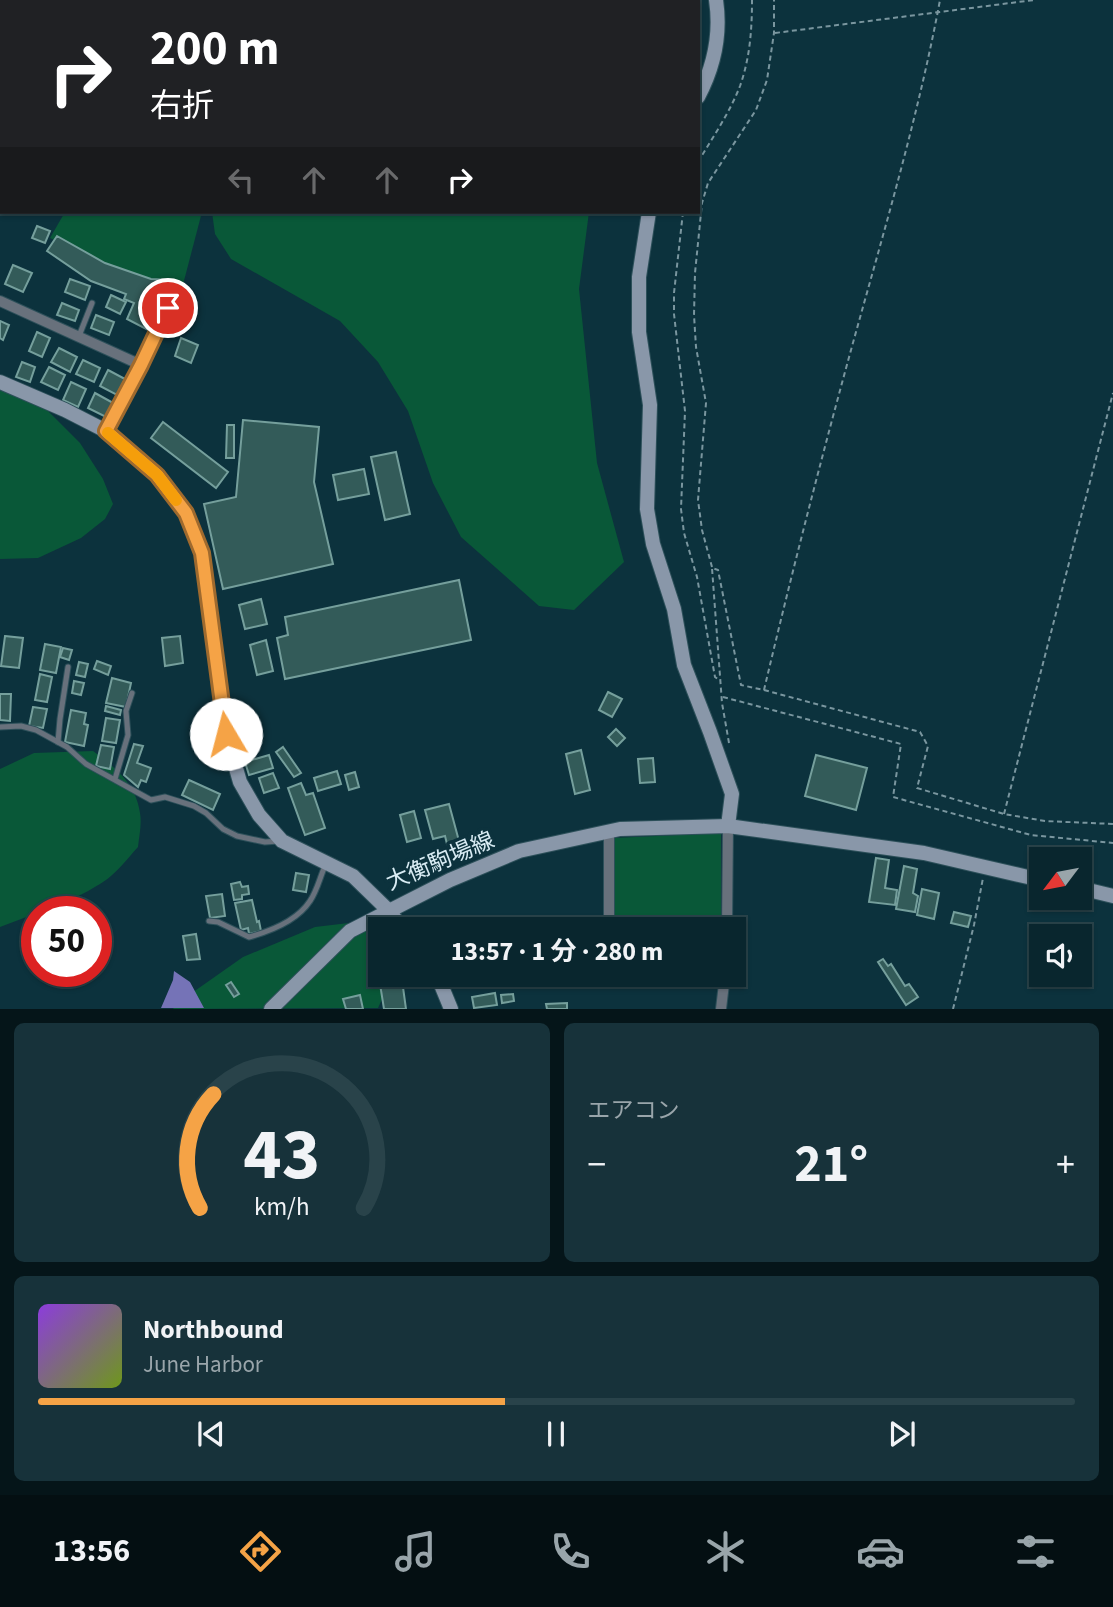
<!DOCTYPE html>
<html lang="ja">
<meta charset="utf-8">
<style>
:root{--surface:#09262e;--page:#17323a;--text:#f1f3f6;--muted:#99a5aa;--line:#29434a;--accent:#f5a346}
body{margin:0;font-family:"Source Sans 3","Noto Sans JP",sans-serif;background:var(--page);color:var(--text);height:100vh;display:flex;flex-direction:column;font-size:26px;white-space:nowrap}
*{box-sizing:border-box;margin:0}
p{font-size:23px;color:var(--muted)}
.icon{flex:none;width:38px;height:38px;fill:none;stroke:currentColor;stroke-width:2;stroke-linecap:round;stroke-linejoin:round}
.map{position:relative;height:1009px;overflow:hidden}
.panel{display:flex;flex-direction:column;gap:14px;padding:14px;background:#051519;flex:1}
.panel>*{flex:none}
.banner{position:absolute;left:0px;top:0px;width:700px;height:214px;box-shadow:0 2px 5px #0004,0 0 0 2px var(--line);background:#202124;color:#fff;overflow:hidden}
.needle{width:46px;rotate:238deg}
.fabs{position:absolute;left:1029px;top:847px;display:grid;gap:14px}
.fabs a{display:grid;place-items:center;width:63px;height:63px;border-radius:0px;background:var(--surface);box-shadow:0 2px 5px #0004,0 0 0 2px var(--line);font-size:35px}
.speed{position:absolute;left:21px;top:896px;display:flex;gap:14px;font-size:35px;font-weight:700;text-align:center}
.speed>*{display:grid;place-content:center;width:91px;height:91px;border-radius:50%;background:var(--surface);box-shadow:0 2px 5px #0004,0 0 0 2px var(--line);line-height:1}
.speed .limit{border:10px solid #d22;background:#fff;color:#111}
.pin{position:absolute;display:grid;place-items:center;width:60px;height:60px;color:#fff;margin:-30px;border:4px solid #fff;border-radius:50%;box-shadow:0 2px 7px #0007}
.me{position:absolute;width:77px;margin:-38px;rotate:352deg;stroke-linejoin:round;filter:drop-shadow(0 0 5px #0008)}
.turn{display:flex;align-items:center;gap:24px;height:147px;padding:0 35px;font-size:32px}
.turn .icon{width:91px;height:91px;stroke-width:2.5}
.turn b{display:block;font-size:49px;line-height:60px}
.lanes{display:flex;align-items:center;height:66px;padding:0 35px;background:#0003;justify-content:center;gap:35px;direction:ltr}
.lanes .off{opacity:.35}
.big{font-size:52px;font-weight:700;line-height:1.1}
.panel .tile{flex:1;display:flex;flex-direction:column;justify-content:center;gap:10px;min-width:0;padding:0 24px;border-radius:10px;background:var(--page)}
.panel .dial{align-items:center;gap:0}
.dial svg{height:182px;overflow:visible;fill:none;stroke:var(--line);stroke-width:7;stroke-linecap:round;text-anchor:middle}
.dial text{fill:var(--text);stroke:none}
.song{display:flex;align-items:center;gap:21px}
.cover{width:84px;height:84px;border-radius:10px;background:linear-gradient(135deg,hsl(270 70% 55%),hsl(80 70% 35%))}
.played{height:7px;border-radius:4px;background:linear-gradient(90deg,var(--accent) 45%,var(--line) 45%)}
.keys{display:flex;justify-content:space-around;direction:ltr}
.heat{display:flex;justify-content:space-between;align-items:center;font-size:38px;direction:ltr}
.panel .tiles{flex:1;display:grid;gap:14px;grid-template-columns:1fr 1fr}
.tile:last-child{grid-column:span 2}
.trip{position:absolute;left:368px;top:917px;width:378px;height:70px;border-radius:0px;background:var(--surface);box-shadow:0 2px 5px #0004,0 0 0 2px var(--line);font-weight:700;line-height:70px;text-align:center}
.tab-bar{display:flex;height:112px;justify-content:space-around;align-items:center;background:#040f12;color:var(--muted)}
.tab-bar .icon{width:49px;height:49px}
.tab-bar .active{color:var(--accent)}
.tab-bar b{font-size:32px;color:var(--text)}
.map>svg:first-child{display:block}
.green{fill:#095838}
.water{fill:#7573b7}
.building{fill:#335b59;stroke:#759f9c;stroke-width:2}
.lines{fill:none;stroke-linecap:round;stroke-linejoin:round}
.lane-casing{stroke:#2d505a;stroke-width:7}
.street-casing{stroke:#2d505a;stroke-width:12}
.secondary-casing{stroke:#2d505a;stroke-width:16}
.path{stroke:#7a969f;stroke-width:2;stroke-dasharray:5 3.5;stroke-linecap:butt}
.lane{stroke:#68717c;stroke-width:5}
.street{stroke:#68717c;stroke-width:10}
.secondary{stroke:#8997a9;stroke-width:14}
.route-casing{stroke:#9f6a2e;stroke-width:18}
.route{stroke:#f5a346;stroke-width:12}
.slow{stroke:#f59e0b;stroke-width:12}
.labels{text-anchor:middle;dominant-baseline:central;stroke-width:7;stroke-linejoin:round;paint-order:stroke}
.street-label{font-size:23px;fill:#d9ecf4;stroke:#0c323d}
</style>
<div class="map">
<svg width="1113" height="1009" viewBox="0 0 1113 1009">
<rect width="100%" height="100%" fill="#0c323d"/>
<g class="green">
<polygon points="179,0 657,0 656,2 178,2"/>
<polygon points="65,212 202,212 180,296 50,238"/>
<polygon points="212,212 589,212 579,289 597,463 624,562 574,610 539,606 461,537 433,483 408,411 378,362 340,321 231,259 215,234"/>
<polygon points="0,376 38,401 80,443 103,479 113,504 105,519 81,538 38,558 0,559"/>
<path d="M93,751c23,17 43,33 47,62 2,11 -1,24 -2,34 -11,12 -22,27 -35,35 -15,10 -50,28 -66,30v1l-37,14v-158l34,-16z"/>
<polygon points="721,833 721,929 613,929 614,838"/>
<polygon points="374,920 383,929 380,929 380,975 393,975 378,1008 173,1009 179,1002 243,957 315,927"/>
</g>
<polygon class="water" points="174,971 190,982 204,1008 161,1008 173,980"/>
<g class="building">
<polygon points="37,226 50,231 45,243 32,238"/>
<polygon points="57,236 105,263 151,279 172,280 175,292 171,304 162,300 148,330 127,319 134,303 124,299 126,294 91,281 47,251"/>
<polygon points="13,265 32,273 23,292 5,284"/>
<polygon points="70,279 90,286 85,300 65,292"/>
<polygon points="111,295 126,302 120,314 106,307"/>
<polygon points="62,303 79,310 75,321 57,315"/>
<polygon points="96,315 114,322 109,335 91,328"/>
<polygon points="0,321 9,325 3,340 0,338"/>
<polygon points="37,332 50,338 42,357 29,351"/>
<polygon points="181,338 198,345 191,363 175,356"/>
<polygon points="59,348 77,357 70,372 51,362"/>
<polygon points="83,360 100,368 94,382 76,374"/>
<polygon points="22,362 35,367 30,382 16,377"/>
<polygon points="49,367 65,375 58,390 41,382"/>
<polygon points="108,370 125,379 117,395 100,386"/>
<polygon points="71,382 86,389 78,407 63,400"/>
<polygon points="95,393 115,404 108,418 88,408"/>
<polygon points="243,420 319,427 314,482 333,564 223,589 204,504 236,497"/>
<polygon points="163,422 228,472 216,488 151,438"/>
<polygon points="227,425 234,425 234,458 226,458"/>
<polygon points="396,452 410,514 385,520 371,457"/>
<polygon points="364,469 369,494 338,500 333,475"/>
<polygon points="459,580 471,640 285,679 277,638 288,635 285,617"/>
<polygon points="261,599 267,624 245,629 239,605"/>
<polygon points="5,636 23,638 19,668 1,666"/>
<polygon points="180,636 183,663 165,666 162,638"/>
<polygon points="266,640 273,671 257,675 250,645"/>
<polygon points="45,644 61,647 56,673 40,670"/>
<polygon points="63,648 72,650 69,660 60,657"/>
<polygon points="97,661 111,666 108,675 94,669"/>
<polygon points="79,662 88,664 85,677 76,675"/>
<polygon points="40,674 52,677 47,702 35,700"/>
<polygon points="112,678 131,683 126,707 106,703"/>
<polygon points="74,681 84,683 81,695 72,693"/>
<polygon points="608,692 622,699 612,717 599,710"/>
<polygon points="0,694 11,694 10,721 0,720"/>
<polygon points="106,706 121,710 120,715 105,711"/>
<polygon points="33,707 47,709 43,728 29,726"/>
<polygon points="71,710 86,713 84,724 88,725 84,746 65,742"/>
<polygon points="256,715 261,741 241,745 236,719"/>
<polygon points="106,718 120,720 116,743 102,741"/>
<polygon points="616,729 625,738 617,746 608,737"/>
<polygon points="134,744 143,746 137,763 151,768 146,782 141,780 138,787 124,775"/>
<polygon points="101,745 114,747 110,769 96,766"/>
<polygon points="283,747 301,773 294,777 276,752"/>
<polygon points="581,750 590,790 575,794 566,754"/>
<polygon points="269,755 273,768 249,775 245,762"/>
<polygon points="816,755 867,768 856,810 805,796"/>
<polygon points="653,758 655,782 640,783 638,759"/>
<polygon points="337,771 341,784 318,791 314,778"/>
<polygon points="355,772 359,787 349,790 345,775"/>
<polygon points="273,773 279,788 264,793 259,778"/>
<polygon points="189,780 220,794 213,810 182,795"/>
<polygon points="301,783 306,795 313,793 325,828 305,835 288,788"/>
<polygon points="449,804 459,841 447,844 445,836 433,839 425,810"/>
<polygon points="414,811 421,838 407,842 400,815"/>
<polygon points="876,858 889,860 885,888 897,890 895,905 869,902"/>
<polygon points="904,866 917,869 913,893 918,896 915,912 896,909"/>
<polygon points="296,873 309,875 306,892 293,890"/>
<polygon points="240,882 242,887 248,886 249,894 242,895 242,899 234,900 231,884"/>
<polygon points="922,889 939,893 934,919 917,915"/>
<polygon points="222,894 225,916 210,918 206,896"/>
<polygon points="252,900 257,922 259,921 261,931 249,934 248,928 241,930 235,903"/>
<polygon points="954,912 971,916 968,927 951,923"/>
<polygon points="196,934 200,959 187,960 183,936"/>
<polygon points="883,959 888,966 891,964 905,986 909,984 918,997 906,1005 878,962"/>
<polygon points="402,980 406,1009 384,1009 380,984"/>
<polygon points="231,982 239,994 234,997 226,985"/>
<polygon points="495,993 497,1005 474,1008 472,997"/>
<polygon points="513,994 514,1001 502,1003 501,995"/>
<polygon points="360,995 363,1009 346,1009 343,999"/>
<polygon points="567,1003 567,1009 547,1009 546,1004"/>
</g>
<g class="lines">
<g class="lane-casing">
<g id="lane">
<polyline points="79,336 92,303"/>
<polyline points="0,727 21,726 36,730 67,747 86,764 151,800 165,797 194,806 206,813 223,829 237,836 265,842 279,841"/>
<polyline points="58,742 60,719 68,667"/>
<polyline points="115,779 128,735 126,711 132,693"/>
<path d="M209,921l9,1 31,15c22,-6 48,-16 61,-36 7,-10 10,-24 15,-35"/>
</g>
</g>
<g class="street-casing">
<g id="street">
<polyline points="0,301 141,365"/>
<polyline points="106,431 141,365 168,308"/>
<polyline points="609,929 609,831"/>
<polyline points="727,929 728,826"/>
<polyline points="721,1009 725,975"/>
</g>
</g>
<g class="secondary-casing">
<g id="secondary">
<path d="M698,97c16,-30 23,-63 18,-97"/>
<polyline points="649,212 639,277 639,332 650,405 647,509 653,544 674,609 684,665 710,732 732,794 728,826"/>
<polyline points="0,382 65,410 106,431 157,475 186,513 202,553 226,734 240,782 259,815 282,841 353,876 389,911 403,929"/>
<polyline points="1080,888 1113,896"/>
<polyline points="437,975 451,1009"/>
<polyline points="271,1009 350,931 389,911 450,880 519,851 620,829 728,826 924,853 1041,880"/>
</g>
</g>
<g class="path">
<polyline points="775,33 1034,0"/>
<path d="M698,162c15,-25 32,-50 42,-76 10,-28 12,-57 12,-86"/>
<polyline points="683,212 674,293 674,314 685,411 681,509 684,533 697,577 715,677 719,680"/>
<polyline points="712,567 702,530 698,500 706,403 696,347 694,315 695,273 702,203 708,183 756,110 767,80 774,33 774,0"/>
<polyline points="764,690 920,732 928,746 917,788 1004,814 1045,821 1113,824"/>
<polyline points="723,697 901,744 893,797 1031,835 1113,843"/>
<path d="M729,743l-7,-40 -10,-135 6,2 23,115 23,5c27,-114 56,-227 87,-340 32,-116 67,-232 89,-350"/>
<polyline points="1004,814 1113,393"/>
<polyline points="953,1009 974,925 983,878"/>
</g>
<use href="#lane" class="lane"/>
<use href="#street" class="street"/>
<use href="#secondary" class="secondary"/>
</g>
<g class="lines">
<g class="route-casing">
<polyline id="route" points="168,308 141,365 106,431 157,475 186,513 202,553 226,734"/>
</g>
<use href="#route" class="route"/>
<polyline class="slow" points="108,433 157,475 176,500"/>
</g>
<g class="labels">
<g class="street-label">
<text transform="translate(440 861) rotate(-23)">大衡駒場線</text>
</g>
</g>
</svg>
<div class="fabs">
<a><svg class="needle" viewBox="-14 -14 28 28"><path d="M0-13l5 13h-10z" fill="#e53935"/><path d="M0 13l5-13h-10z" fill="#99a5aa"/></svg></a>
<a><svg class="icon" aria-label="sound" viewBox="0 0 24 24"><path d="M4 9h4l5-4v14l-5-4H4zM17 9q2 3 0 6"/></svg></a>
</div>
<div class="speed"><div class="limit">50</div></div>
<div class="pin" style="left:168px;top:308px;background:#d93025"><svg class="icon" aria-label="arrive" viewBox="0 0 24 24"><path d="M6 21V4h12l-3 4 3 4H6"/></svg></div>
<svg class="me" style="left:226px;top:734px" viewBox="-20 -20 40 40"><circle r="19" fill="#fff"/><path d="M0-13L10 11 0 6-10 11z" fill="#f5a346"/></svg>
<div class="trip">13:57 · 1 分 · 280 m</div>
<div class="banner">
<div class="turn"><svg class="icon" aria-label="right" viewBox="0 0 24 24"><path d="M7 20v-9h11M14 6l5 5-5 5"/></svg><div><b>200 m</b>右折</div></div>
<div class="lanes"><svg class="icon off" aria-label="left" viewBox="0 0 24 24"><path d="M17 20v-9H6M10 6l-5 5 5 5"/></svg><svg class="icon off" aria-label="ahead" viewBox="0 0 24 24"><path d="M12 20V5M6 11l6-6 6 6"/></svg><svg class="icon off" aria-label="ahead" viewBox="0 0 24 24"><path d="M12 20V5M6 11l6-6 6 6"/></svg><svg class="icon" aria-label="right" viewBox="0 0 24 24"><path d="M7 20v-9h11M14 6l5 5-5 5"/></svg></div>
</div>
</div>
<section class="panel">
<div class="tiles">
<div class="tile dial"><svg viewBox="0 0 100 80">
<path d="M14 69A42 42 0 1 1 86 69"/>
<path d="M14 69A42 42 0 0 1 20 19" stroke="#f5a346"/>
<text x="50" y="56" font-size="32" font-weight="700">43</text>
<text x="50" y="72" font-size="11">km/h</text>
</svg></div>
<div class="tile"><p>エアコン</p>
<div class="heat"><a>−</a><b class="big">21°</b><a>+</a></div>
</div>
<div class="tile">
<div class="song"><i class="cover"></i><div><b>Northbound</b><p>June Harbor</p></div></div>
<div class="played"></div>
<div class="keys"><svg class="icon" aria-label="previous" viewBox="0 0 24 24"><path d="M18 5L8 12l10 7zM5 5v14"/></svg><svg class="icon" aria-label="pause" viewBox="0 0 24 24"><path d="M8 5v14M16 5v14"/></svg><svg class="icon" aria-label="next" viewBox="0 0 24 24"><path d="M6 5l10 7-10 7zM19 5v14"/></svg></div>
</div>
</div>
</section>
<nav class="tab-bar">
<b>13:56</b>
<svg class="icon active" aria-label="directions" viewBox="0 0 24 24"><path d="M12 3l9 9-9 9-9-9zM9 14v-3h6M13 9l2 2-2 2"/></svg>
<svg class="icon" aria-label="music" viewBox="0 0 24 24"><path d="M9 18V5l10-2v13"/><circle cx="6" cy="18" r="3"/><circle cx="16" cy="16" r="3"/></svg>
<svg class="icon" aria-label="phone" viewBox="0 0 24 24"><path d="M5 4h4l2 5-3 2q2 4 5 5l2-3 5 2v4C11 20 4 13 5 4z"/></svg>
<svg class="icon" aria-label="climate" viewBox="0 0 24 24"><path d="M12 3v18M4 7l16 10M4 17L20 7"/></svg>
<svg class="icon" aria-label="car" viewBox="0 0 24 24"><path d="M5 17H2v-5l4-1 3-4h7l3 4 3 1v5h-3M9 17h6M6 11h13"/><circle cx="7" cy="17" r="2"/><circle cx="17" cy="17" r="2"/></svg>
<svg class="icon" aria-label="filters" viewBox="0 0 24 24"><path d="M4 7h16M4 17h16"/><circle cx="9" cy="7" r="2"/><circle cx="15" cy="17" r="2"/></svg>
</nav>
